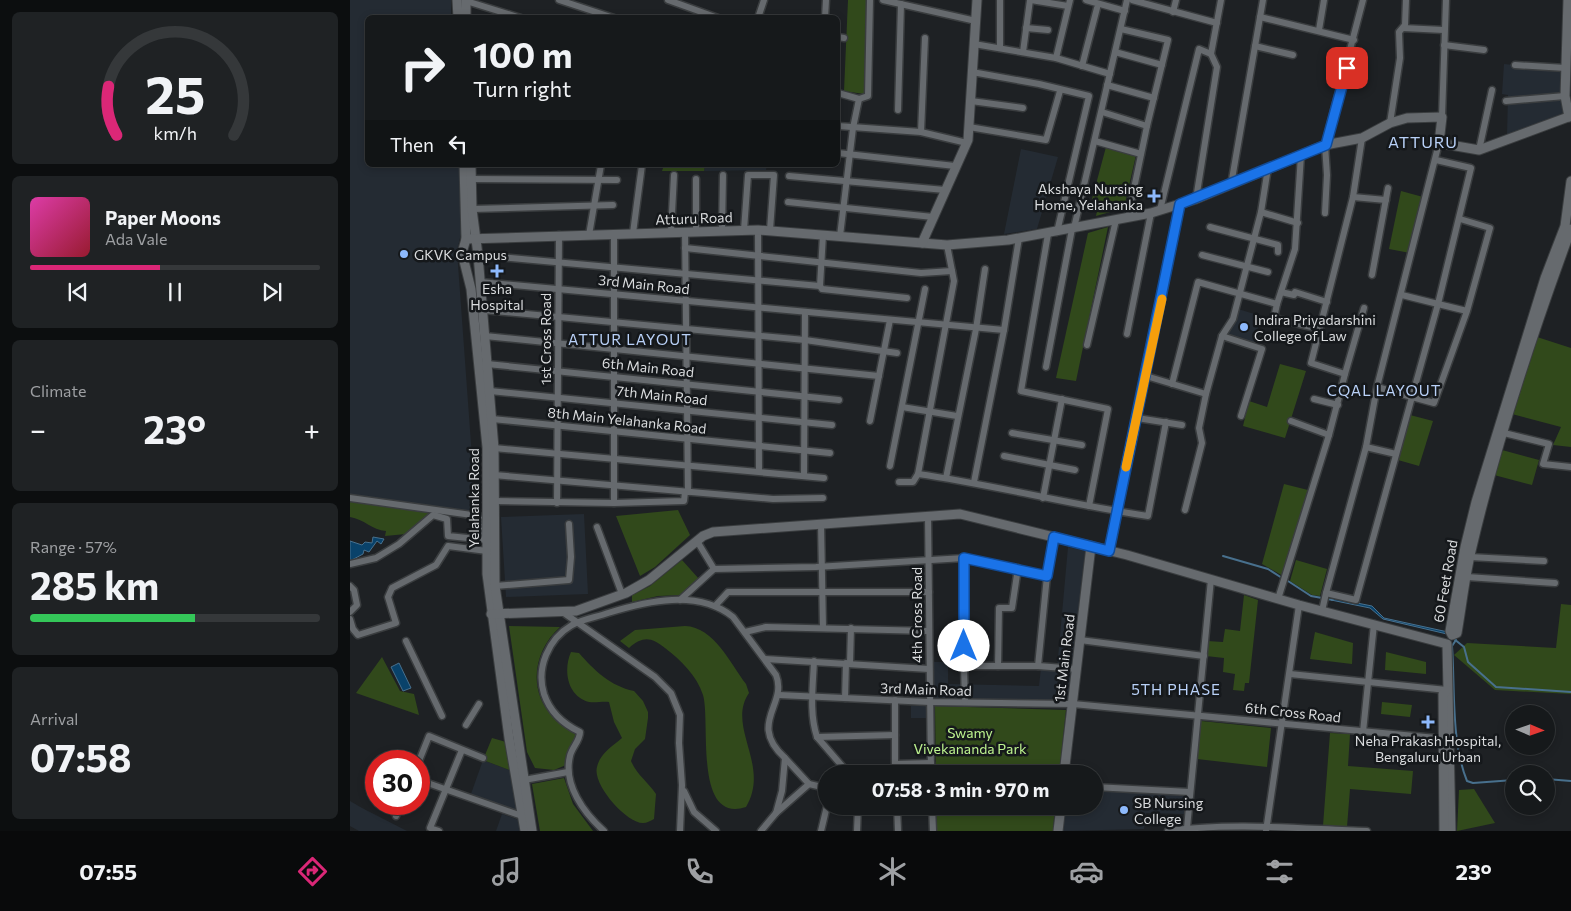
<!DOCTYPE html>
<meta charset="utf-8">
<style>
:root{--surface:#16191b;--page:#1f2224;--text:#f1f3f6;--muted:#9ea0a3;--line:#35383a;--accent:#db2777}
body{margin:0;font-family:Commissioner,sans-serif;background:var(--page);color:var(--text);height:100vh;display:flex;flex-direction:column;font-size:19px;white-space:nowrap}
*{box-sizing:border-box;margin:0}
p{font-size:16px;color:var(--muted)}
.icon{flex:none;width:28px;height:28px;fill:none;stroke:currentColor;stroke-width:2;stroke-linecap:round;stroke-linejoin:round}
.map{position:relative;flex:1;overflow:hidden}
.drawer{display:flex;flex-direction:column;gap:12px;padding:12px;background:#0c0e0f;width:350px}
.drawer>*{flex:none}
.hud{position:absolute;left:15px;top:15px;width:475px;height:152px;border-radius:8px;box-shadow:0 2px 8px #0003,0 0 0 1px var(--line);background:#16191b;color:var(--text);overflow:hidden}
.needle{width:32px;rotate:92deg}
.buttons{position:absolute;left:1155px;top:705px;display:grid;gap:10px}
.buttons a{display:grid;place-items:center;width:50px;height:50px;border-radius:50%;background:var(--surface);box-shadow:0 2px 8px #0003,0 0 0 1px var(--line);font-size:25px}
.speed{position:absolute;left:15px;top:750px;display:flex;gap:10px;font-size:25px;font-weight:700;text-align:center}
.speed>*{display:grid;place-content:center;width:65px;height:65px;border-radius:50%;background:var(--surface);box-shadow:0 2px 8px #0003,0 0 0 1px var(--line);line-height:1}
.speed .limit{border:8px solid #d22;background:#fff;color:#111}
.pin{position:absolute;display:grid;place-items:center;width:42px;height:42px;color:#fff;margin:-21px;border-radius:10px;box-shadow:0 2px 8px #0006}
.me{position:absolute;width:55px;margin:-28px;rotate:0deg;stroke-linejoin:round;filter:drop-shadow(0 0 4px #0008)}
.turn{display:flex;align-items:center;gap:18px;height:105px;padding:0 25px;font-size:22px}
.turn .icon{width:65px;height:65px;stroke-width:2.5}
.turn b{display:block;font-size:35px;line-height:42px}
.then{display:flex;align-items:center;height:48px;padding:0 25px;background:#0003;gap:10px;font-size:19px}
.big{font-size:38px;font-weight:700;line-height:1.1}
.drawer .widget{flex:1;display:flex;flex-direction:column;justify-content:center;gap:8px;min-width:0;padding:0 18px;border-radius:8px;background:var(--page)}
.drawer .dial{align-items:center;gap:0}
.dial svg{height:130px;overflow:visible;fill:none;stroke:var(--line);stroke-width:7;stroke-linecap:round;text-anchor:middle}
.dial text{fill:var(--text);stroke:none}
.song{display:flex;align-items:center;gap:15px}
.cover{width:60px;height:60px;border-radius:8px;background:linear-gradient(135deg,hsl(320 70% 55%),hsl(350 70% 35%))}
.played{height:5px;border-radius:2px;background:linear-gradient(90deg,var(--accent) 45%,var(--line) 45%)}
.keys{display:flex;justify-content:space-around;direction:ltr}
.heat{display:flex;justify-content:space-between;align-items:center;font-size:28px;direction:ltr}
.charge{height:8px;border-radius:4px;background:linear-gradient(90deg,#34c759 57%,var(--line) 0)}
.trip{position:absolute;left:468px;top:765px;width:285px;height:50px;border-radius:25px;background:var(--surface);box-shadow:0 2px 8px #0003,0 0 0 1px var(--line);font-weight:700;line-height:50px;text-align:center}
.tab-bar{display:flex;height:80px;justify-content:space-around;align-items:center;background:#090a0b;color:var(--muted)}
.tab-bar .icon{width:35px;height:35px}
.tab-bar .active{color:var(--accent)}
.tab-bar b{font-size:22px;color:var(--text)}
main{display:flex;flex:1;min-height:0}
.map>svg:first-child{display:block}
.built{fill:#242b33}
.green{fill:#31491b}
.water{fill:#09426a;stroke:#48708d}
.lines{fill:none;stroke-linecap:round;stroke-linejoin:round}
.stream{stroke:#48708d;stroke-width:2}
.street-casing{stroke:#3a3d3f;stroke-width:9}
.secondary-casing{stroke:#3a3d3f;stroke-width:11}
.street{stroke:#666a6e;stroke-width:6}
.secondary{stroke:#666a6e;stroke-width:9}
.route-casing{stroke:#114b97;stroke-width:12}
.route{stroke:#1a73e8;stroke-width:9}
.slow{stroke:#f59e0b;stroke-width:9}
.poi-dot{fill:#8db9fc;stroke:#15181b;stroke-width:2}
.labels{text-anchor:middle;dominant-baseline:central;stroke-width:5;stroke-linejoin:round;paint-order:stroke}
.poi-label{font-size:14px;fill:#dadcde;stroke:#15181b;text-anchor:start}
.street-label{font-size:14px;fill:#dadcde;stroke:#15181b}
.park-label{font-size:14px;fill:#bdf38f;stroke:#15181b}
.neighbourhood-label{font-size:15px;letter-spacing:1px;fill:#b9d1f8;stroke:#15181b}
.quarter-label{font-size:16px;letter-spacing:1px;fill:#b9d1f8;stroke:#15181b}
</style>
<main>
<section class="drawer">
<div class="widget dial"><svg viewBox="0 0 100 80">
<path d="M14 69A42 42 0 1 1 86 69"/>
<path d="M14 69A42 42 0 0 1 9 39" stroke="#db2777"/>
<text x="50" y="56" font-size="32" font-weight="700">25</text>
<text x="50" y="72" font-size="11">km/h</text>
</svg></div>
<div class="widget">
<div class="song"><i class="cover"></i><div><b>Paper Moons</b><p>Ada Vale</p></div></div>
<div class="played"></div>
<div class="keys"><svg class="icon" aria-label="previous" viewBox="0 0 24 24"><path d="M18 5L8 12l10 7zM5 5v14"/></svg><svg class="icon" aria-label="pause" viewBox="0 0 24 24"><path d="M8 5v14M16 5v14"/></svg><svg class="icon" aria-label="next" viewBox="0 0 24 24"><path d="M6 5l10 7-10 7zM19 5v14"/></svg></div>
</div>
<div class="widget"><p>Climate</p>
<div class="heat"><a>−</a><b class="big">23°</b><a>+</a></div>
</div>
<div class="widget"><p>Range · 57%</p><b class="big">285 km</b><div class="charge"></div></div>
<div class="widget"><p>Arrival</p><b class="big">07:58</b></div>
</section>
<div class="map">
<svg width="1221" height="831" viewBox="0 0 1221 831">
<rect width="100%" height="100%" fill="#1e2124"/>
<g class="built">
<polygon points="0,0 101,0 101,17 18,18 18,165 109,165 112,229 107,251 126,512 0,497"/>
<polygon points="1154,64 1211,70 1213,113 1157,136 1158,95 1152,94"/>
<polygon points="671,149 708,157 687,229 654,234"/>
<polygon points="355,165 417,165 416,170 354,171"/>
<polygon points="888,309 911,316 904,344 874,336"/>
<polygon points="234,514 238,594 156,597 151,517"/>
<polygon points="718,547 735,551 719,701 582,700 583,662 598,662 598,684 689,686 691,668 707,669"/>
<rect x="561" y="706" width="16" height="12"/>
<polygon points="133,760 162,771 169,812 121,794"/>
<polygon points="744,790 835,795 834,814 796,813 794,829 712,831 715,806 744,806"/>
<polygon points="0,801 12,808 57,831 9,831 0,826"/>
<polygon points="152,814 169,820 170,831 146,831"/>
</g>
<g class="green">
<polygon points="498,0 517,0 514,94 494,91"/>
<polygon points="756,147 786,155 774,208 746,216 749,201 742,199"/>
<polygon points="314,165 355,165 354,171 312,171"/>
<polygon points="1051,191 1073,197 1060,253 1039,249"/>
<polygon points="758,227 726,381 706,378 738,233"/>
<polygon points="1187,337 1221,348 1221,447 1203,445 1211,427 1162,414"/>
<polygon points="930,364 956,371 935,438 893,426 899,401 917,407"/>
<polygon points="1060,415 1083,421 1069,466 1048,460"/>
<polygon points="1152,450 1189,460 1182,485 1144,475"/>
<polygon points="934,484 958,490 933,576 912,564"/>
<path d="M0,501l82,10 -26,23 -21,2 1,-5c-14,-1 -22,-12 -36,-14z"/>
<polygon points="328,510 340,535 305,567 290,576 266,516"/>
<polygon points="332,560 349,579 332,595 308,596 282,602 282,595 300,586"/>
<polygon points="946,560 977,569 970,596 962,595 940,581"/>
<polygon points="894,595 908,600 899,683 895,683 894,691 883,690 885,674 873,672 874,658 856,656 857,641 873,642 875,629 890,631"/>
<polygon points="1211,604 1221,605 1221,694 1145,690 1104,655 1117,643 1206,648"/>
<path d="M159,626l51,1c-26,23 -33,63 -7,90 6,7 20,11 23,19l-9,18 -1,11 -12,5 -19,-2 -8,-16z"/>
<path d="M335,626c29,1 45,37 61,58l3,9c-23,34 22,72 -3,114 -53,17 -35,-85 -43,-112 -6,-19 -22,-35 -38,-47 -14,-11 -22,-12 -36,0l-9,-7 15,-11z"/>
<polygon points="965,632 1003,643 1002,664 960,659"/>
<path d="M221,652l8,1c15,17 31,33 55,38l9,10 5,11v6l-3,21 -10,10 -4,12c6,14 17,21 25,33l-2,25c-4,2 -7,4 -11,4 -17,0 -51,-39 -46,-56 3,-14 16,-21 25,-29l-8,-16 -5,-20c-6,-1 -13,1 -20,0 -22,-6 -26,-32 -18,-50z"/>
<polygon points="1036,652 1076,662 1076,674 1035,670"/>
<polygon points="32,657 50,691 64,694 69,715 6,693"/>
<polygon points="1032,702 1062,705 1060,717 1031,714"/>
<polygon points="585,706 716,710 709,774 586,774"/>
<polygon points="851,721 921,728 917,767 847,759"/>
<polygon points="980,733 1000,734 998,766 1063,771 1061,794 1000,789 997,827 973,826"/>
<polygon points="142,738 156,742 162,771 133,760"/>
<polygon points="214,778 223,804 243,831 190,831 182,784"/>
<polygon points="1124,789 1145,823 1107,831 1109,790"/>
<polygon points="586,806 705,806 703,831 586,831"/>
</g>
<g class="water">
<polygon points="23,537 34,539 31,544 27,541 19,552 14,550 13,554 0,561 0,541 12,545 15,542 22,543"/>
<polygon points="982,598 1022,606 1034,618 1098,632 1097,634 1033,619 1020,608 981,600"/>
<polygon points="49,663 61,688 53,691 41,667"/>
</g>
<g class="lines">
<g class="stream">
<polyline points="873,556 918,569 932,578"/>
<polyline points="938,581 961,596 983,600"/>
<polyline points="1104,639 1114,647 1118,662 1146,687 1221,692"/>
<path d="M1106,640l-4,6c3,42 -1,96 15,135l6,2 41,-3"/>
<polyline points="1196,779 1221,781"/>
</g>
<g class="street-casing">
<g id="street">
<polyline points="209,0 264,18"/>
<polyline points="318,0 368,18"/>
<polyline points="533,0 626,21"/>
<polyline points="681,0 718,6"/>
<polyline points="736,0 775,11"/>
<polyline points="782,0 867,23"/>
<polyline points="116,1 171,18"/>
<polyline points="823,12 826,0"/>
<polyline points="910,17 1004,40"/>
<polyline points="408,18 414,0"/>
<polyline points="475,18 476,0"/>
<polyline points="676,28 698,30"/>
<polyline points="1053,28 1094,30"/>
<polyline points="771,29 818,40 797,126 778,217"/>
<polyline points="969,30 974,0"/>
<polyline points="488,37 494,38"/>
<polyline points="624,44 706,58 760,74"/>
<polyline points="1094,45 1134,50"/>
<polyline points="905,46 943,55"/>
<polyline points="650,48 650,0"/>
<polyline points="673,52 680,0"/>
<polyline points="765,52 812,65"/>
<polyline points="706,58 720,0"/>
<polyline points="1165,65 1216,68"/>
<polyline points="732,66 747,8"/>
<polyline points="622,72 689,84 739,96 707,232"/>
<polyline points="757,85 804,98"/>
<polyline points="488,93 509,99"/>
<polyline points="509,99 518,96 520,0"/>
<polyline points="621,101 673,108"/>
<polyline points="1156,101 1215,96"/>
<polyline points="548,110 551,4"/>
<polyline points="752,112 797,126"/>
<polyline points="1092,117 1096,0"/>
<polyline points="1040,123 1050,58 1049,32 1055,25 1056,0"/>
<polyline points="488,126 571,132 617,143"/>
<polyline points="619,127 696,140 710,91"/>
<polyline points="571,132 575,38"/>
<polyline points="745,141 791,154"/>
<polyline points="1129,150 1142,90"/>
<polyline points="488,153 605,166"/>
<polyline points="439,176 595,190"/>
<polyline points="121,179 267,180"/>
<polyline points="346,179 346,232"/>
<polyline points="881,185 913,0"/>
<polyline points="1003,197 1036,200"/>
<polyline points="846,199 867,67 861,54 871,0"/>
<polyline points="438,202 583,217"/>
<polyline points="122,209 263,205"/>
<polyline points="810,210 849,49 861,54"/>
<polyline points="911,212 948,223"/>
<polyline points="975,213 977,175 975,145 1013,0"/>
<polyline points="1110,219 1140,228 1117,311 1088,304 1062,397 1084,403 1117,311"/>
<polyline points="860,227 928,245 928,252"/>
<polyline points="724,228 777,0"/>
<polyline points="394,230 398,175 424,175 420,230"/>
<polyline points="408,230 409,471"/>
<polyline points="372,231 373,175"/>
<polyline points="321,232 324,175"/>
<polyline points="335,232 338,492"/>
<polyline points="283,233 292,165"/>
<polyline points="264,234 264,503"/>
<polyline points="698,234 671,391 758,409 739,506"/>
<polyline points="239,235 251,165"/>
<polyline points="490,236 503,128 509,99"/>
<polyline points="335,248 571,273 602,271"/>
<polyline points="128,255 470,286 472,289 557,298"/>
<polyline points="852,255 918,272"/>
<polyline points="1022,275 1038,188"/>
<polyline points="130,282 654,330"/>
<polyline points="470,286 473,235"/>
<polyline points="931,292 944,295 945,292 977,302"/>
<polyline points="1052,295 1088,304 1121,168 1086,160"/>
<polyline points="927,304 924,318 970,329"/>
<polyline points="133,310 455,340 547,353"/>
<polyline points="777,334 801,213"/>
<polyline points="135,336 529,376"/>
<polyline points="872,336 912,349 891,416"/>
<polyline points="737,345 766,220"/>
<polyline points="137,364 489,400"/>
<polyline points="696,367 722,229"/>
<polyline points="995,374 1014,308"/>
<polyline points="796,376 856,394"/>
<polyline points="822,384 848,282 927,304 945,249 951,155"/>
<polyline points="1027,387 1062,397 1006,600 976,593 1016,447 1027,387 1089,143"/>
<polyline points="140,391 482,425"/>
<polyline points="964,399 988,405"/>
<polyline points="552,407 607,416"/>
<polyline points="787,418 832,425"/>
<polyline points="142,419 480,453"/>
<polyline points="520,421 540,320"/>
<polyline points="941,421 979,435"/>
<polyline points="662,433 732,445"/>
<polyline points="1154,433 1199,444 1193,464 1221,467"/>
<polyline points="1016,447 1046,454"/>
<polyline points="144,448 474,478"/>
<polyline points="654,456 725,470"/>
<polyline points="540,466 575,289"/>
<path d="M568,474c77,11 153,31 230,42l18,-94"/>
<polyline points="144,475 423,499 473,498"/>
<polyline points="454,475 455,312"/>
<polyline points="596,478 626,329 635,269"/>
<polyline points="549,482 563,482 568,474 604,281 597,245"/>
<polyline points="624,482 654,330 669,238"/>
<polyline points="0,498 129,516 130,540"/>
<polyline points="693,498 712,399"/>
<polyline points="144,501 264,503 334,501 335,492"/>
<polyline points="207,503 209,235"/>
<polyline points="835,510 852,443 849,428 856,394 872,336 883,319 911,212 918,168"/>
<polyline points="578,516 581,774"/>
<polyline points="471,524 473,627"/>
<polyline points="247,527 272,594"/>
<polyline points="347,541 364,569"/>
<polyline points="1120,557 1194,561"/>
<polyline points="0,564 26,558 49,544 83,515 97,519 98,536 137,540"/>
<polyline points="697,576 704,537"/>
<polyline points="1117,577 1205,583"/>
<polyline points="0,586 4,590 7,605 0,612"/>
<polyline points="145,586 219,580 221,557 219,524"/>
<polyline points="928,599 979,435 995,374 961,363 1003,197 1012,138"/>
<polyline points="330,600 364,569 466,567 614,558 697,576 688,666 727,669"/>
<polyline points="365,606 378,592 579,592"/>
<polyline points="972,611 976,593"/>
<polyline points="214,613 305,677 321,693 330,715 329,743 332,785 330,831"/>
<polyline points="0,619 3,629 8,635 46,623 38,597 42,588 86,565 98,546 137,551"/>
<polyline points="395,632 416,627 579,631"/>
<polyline points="730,640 854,656"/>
<polyline points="56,641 92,716"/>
<polyline points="415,659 579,669"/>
<path d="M464,661c-1,25 -5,52 3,76l32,37"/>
<polyline points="500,663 501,628"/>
<polyline points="614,666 614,558"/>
<polyline points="648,666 649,608 662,608 668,568"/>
<polyline points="940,674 1097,690"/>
<polyline points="429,695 580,702 723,704 1097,739"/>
<polyline points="495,698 496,663"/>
<polyline points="545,700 545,764 581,763"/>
<polyline points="615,702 614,666 688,666"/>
<polyline points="116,725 129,704"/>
<polyline points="1013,732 1024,624"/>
<polyline points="467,737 545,735"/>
<polyline points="435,758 459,784 472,787 476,794"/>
<polyline points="69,761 79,736 133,758"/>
<polyline points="69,780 172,816"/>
<polyline points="174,780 218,772"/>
<polyline points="744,787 840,792"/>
<polyline points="334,791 344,812 366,831"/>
<polyline points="547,806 548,831"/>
<polyline points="582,806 583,831"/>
<polyline points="46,816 51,804"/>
<polyline points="837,828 861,579"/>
<polyline points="89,831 80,828 112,750"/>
<path d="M254,831c-20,-18 -41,-46 -34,-75 2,-9 10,-15 10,-24 -17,-8 -30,-20 -36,-38 -8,-26 4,-55 28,-69 11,-6 25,-8 36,-12 39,-12 90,-24 125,4l43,58c12,30 -29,48 9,83l-3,33 -6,22"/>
<polyline points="411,831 426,813 459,784"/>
<polyline points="471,831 477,806"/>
<polyline points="507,831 508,806"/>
<path d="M818,831c65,-9 134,-2 199,0"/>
<polyline points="916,831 949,605"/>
</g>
</g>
<g class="secondary-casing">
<g id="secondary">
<polyline points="107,0 108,18"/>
<polyline points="116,0 116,18"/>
<polyline points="1218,0 1215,96 1219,117"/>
<polyline points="114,165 116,239 112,253 121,289 137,447 137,574 159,738 175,831"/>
<polyline points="121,165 122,209 128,255 144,448 145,586 182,831"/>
<path d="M1221,181l-6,45 -20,52 -69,224 -11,45 -15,84 2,4 5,-2c5,-29 8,-58 15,-86 25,-107 61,-215 99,-318"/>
<polyline points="116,239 408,230 597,245 658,240 801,213 846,199 975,145 1012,138 1040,123 1057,118 1092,117 1089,143 1129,150 1221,116"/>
<polyline points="572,243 618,140 627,0"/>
<polyline points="759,551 830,204"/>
<polyline points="141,614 226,611 276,593 299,580 353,536 363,532 610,514 777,555 949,605 1097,644 1101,831"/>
<polyline points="714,774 741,546"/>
<polyline points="708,831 711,806"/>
<polyline points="1094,831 1093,694 1097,690"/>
</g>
</g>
<use href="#street" class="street"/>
<use href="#secondary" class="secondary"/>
</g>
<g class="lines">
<g class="route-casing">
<polyline id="route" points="614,646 614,558 697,576 704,537 759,551 830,204 976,145 997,68"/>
</g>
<use href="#route" class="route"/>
<polyline class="slow" points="776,467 812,299"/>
</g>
<g class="poi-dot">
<path d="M801.5 188.5h5v5h5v5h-5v5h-5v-5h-5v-5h5z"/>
<circle cx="54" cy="254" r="5"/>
<path d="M144.5 263.5h5v5h5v5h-5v5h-5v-5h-5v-5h5z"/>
<circle cx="894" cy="327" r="5"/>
<path d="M1075.5 714.5h5v5h5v5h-5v5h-5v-5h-5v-5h5z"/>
<circle cx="774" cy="810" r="5"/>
</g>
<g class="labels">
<g class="poi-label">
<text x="793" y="188" text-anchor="end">Akshaya Nursing<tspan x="793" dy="16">Home, Yelahanka</tspan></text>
<text x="64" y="254">GKVK Campus</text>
<text x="147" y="288" text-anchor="middle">Esha<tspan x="147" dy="16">Hospital</tspan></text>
<text x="904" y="319">Indira Priyadarshini<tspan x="904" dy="16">College of Law</tspan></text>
<text x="1078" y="740" text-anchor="middle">Neha Prakash Hospital,<tspan x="1078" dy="16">Bengaluru Urban</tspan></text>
<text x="784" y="802">SB Nursing<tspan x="784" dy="16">College</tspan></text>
</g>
<g class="street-label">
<text transform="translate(344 218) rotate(-2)">Atturu Road</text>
<text transform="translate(294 284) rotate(6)">3rd Main Road</text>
<text transform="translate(195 339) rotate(-90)">1st Cross Road</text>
<text transform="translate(298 367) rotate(6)">6th Main Road</text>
<text transform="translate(312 395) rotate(6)">7th Main Road</text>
<text transform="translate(277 420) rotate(6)">8th Main Yelahanka Road</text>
<text transform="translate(123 498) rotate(-90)">Yelahanka Road</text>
<text transform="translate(1095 581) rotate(-80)">60 Feet Road</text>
<text transform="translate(566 615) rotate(-90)">4th Cross Road</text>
<text transform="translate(714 658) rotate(-83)">1st Main Road</text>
<text transform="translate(576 689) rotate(2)">3rd Main Road</text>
<text transform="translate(943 712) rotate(6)">6th Cross Road</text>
</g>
<g class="park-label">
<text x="620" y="732">Swamy<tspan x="620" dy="16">Vivekananda Park</tspan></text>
</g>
<g class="neighbourhood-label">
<text x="280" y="339">ATTUR LAYOUT</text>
<text x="1034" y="390">CQAL LAYOUT</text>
<text x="826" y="689">5TH PHASE</text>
</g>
<g class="quarter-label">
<text x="1073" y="141">ATTURU</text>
</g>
</g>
</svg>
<div class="buttons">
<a><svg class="needle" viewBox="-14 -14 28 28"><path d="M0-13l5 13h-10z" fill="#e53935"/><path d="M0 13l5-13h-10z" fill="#9ea0a3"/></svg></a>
<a><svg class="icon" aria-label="search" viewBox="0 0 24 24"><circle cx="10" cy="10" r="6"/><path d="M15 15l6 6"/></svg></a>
</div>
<div class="speed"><div class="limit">30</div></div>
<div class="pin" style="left:997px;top:68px;background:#d93025"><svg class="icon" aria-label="arrive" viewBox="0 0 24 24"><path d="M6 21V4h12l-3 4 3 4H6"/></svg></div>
<svg class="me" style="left:614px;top:646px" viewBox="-20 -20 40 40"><circle r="19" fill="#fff"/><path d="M0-13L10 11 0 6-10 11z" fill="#1a73e8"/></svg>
<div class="trip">07:58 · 3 min · 970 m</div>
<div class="hud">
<div class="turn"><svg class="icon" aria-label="right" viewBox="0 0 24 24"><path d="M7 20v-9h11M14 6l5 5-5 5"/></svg><div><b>100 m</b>Turn right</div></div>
<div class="then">Then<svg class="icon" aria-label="left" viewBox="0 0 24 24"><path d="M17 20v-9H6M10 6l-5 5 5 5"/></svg></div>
</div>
</div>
</main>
<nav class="tab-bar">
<b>07:55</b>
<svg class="icon active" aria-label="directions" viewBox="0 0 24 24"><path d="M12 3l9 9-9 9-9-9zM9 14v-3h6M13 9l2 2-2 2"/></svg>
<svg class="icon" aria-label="music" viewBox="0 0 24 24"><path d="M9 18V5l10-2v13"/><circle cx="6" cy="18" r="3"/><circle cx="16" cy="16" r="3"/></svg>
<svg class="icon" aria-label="phone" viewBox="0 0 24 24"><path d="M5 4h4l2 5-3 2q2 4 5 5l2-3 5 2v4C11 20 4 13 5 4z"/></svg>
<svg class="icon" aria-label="climate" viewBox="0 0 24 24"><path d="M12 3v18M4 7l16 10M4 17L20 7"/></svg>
<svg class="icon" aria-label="car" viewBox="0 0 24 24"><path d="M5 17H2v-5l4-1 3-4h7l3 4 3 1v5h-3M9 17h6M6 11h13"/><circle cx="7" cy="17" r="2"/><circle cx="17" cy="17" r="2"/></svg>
<svg class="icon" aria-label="filters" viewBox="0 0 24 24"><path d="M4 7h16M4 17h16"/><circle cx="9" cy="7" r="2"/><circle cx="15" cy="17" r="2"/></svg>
<b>23°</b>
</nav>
